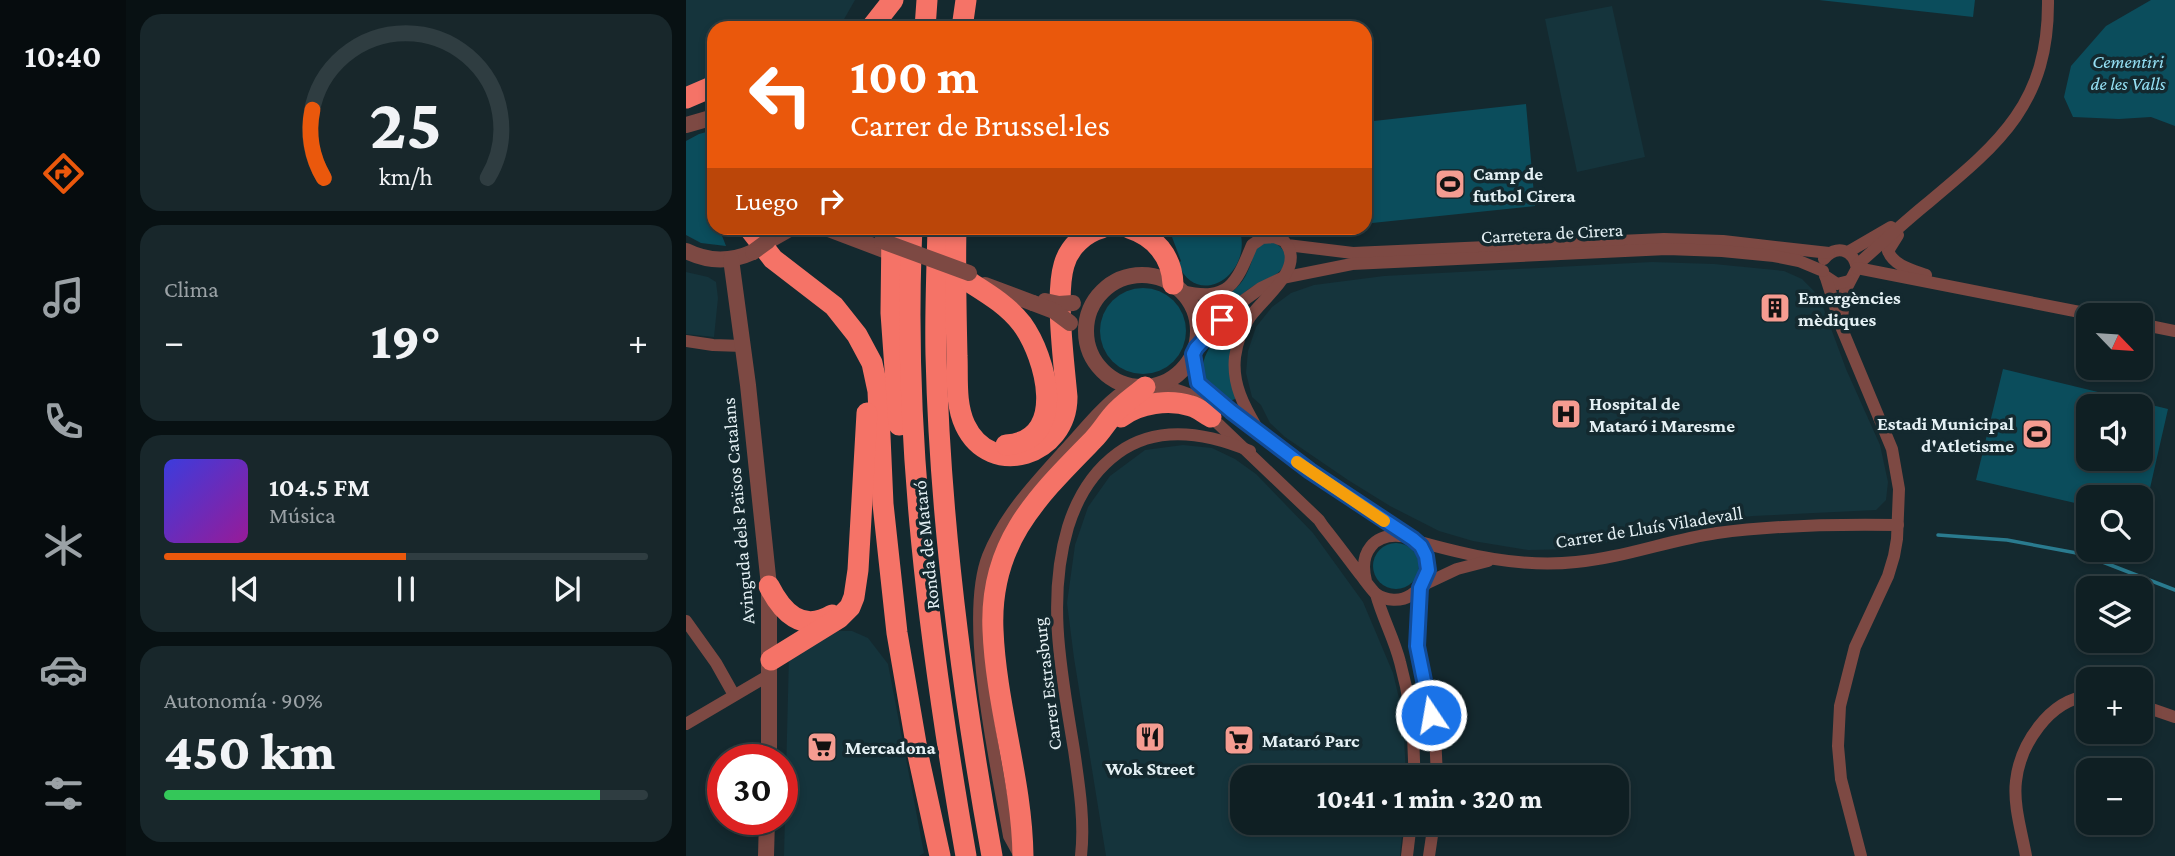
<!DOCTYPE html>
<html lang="es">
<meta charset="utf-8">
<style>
:root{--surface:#0f1f23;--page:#18272b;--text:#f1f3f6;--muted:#9ba2a6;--line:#2f3d41;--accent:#ea580c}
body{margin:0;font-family:"Crimson Pro",serif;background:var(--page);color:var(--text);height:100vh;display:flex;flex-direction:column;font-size:26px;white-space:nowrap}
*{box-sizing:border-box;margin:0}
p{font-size:23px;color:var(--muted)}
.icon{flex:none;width:38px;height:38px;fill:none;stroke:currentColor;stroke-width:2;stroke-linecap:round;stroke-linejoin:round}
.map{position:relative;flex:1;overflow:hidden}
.sheet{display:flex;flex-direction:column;gap:14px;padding:14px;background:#081113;width:560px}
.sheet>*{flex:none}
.banner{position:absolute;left:21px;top:21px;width:665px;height:214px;border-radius:21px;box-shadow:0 4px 10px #0003,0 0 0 2px var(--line);background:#ea580c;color:#fff;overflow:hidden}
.needle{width:46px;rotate:115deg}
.controls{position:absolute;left:1390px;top:303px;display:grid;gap:14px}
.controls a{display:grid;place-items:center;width:77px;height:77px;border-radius:14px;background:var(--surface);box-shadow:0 4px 10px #0003,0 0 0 2px var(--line);font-size:35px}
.speed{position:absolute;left:21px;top:744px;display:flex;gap:14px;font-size:35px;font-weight:700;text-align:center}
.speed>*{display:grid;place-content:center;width:91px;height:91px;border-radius:50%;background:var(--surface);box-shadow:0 4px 10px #0003,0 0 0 2px var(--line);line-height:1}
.speed .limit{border:10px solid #d22;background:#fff;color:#111}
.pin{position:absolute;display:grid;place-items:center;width:60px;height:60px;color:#fff;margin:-30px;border:4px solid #fff;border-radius:50%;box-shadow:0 2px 7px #0007}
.me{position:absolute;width:77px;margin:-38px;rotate:348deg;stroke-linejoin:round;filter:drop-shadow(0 0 5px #0008)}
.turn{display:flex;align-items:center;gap:24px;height:147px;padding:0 28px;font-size:32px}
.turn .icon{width:91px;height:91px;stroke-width:2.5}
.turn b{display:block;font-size:49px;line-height:60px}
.then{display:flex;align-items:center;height:66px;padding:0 28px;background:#0003;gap:14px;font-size:26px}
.big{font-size:52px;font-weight:800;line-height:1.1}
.sheet .card{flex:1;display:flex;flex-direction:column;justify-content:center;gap:10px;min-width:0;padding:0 24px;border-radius:21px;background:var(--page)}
.sheet .dial{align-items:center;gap:0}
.dial svg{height:182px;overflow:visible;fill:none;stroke:var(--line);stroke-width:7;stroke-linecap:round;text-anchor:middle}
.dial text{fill:var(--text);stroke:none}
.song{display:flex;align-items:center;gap:21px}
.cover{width:84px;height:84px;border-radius:10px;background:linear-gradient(135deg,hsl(240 70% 55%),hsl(300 70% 35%))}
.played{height:7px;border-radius:4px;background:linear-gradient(90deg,var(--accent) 50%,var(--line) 50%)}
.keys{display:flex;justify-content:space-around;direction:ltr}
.heat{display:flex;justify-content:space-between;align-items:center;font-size:38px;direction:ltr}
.charge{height:10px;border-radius:5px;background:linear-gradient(90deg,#34c759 90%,var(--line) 0)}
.trip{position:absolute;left:544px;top:765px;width:399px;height:70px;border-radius:21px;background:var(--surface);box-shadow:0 4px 10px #0003,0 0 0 2px var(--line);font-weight:800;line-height:70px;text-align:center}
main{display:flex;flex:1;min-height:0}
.tabs{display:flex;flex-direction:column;width:126px;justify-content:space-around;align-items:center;background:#060c0e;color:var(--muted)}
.tabs .icon{width:49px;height:49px}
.tabs .selected{color:var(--accent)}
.tabs b{font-size:32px;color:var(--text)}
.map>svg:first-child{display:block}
.built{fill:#15343c}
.green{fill:#0b4d5c;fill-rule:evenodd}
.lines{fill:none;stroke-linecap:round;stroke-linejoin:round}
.stream{stroke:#2a7b8f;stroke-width:3.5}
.minor{stroke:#7d4943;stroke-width:12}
.tertiary{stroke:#7d4943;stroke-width:16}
.motorway{stroke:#f57367;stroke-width:21}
.tertiary-bridge{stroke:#7d4943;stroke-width:16}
.route-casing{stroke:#114b97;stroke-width:18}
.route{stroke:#1a73e8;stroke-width:12}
.slow{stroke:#f59e0b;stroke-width:12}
.labels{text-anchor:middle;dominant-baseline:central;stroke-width:7;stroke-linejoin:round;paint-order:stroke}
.park-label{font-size:19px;font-style:italic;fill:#95e0f4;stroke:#14292f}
.poi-label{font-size:19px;font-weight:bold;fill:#e4f0f4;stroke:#14292f;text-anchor:start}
.street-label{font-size:19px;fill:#e4f0f4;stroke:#14292f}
</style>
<main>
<nav class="tabs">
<b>10:40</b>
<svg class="icon selected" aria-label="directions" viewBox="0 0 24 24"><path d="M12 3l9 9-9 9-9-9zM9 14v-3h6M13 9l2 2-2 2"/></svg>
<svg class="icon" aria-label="music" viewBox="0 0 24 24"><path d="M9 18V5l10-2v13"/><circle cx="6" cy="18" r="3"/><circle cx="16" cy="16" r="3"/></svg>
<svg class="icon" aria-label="phone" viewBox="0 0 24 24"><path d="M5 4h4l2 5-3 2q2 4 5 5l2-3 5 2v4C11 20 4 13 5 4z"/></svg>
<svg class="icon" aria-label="climate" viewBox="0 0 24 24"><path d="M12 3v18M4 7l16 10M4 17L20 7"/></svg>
<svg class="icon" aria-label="car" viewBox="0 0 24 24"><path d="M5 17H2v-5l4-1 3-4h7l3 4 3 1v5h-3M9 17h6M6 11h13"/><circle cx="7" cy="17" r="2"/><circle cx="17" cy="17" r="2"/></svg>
<svg class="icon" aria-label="filters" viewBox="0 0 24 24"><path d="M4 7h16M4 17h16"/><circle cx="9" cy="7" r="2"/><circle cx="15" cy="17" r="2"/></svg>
</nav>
<section class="sheet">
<div class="card dial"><svg viewBox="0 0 100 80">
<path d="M14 69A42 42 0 1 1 86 69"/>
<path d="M14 69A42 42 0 0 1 9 39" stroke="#ea580c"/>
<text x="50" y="56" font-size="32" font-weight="700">25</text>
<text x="50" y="72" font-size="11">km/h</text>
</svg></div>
<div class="card"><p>Clima</p>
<div class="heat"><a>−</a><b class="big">19°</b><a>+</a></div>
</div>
<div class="card">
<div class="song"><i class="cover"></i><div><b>104.5 FM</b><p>Música</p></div></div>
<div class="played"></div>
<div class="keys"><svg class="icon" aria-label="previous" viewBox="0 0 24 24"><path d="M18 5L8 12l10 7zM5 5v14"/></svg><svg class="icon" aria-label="pause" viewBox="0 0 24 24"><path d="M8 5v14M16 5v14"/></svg><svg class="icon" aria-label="next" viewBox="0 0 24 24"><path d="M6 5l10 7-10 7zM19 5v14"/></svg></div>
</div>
<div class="card"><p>Autonomía · 90%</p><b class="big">450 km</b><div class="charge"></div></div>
</section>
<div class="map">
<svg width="1489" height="856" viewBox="0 0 1489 856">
<rect width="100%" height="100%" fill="#14292f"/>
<g class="built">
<polygon points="0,0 169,0 153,28 28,28 28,76 0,87"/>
<polygon points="926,6 959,157 891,172 859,19"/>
<polygon points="966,262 1028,264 1098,271 1116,279 1128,291 1136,304 1160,369 1194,445 1202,482 1200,500 1190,510 1067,516 1019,521 890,549 842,550 787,541 753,531 704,506 662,480 599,437 584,423 575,405 566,397 560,373 562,351 570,327 586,307 605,293 628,285 698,276"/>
<polygon points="0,272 22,277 30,282 32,298 28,337 0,334"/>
<polygon points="497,445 526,448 549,459 570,474 627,533 677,602 707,673 717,715 720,777 556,777 556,822 717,823 714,856 420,856 388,658 381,603 389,545 402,507 424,476 459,450"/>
<polygon points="153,631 166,631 182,638 202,664 238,853 233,856 98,856 103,655 132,636"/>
</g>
<g class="green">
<polygon points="1133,0 1289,0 1287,17"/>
<polygon points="1465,0 1489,0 1489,126 1465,117 1433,119 1387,117 1378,97 1385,66 1420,26"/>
<polygon points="840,104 849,206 686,223 679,163 679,122"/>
<path d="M28,130c0,17 -5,34 -5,52 0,15 5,30 5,46h5l7,18 -25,-3 -15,-8v-94l13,-7z"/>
<path d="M479,228h74c16,45 -41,83 -61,36l3,-3 -9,-24z"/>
<path d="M578,243h11c8,5 14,12 9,23 -5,10 -23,15 -32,21 -14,9 -30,29 -42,34l-7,-20c33,-2 46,-23 52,-53z"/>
<circle cx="457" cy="331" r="43"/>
<path d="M564,308l-3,4 -12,87 -5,2c-56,-26 -13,-70 20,-93z"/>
<path d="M1317,369l165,40 -25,110 -3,-1v-21h-52v9l-112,-26zM1454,406v52h-52v-52z"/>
<circle cx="710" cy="566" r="23"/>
</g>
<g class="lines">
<polyline class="stream" points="1252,535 1321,540 1396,554 1489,590"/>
<g class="minor">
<path d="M1212,235l-10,16c6,15 24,19 38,24"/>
<polyline points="1162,252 1205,227"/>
<path d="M1138,259c12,-15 29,-10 33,9l-12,23 -3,27"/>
<path d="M1171,265c24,-21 47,-43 72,-63 72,-60 120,-100 119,-202"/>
<polyline points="1171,268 1409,315"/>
<polyline points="1139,276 1151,284 1163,281"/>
<polyline points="1140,278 1156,329 1206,449 1213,489 1211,539 1208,556 1202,576 1169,647 1154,706 1152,746 1155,779 1175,856"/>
<path d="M496,291c47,11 54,-7 70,-46l10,-7 12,-1 10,4 3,4 66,8 311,-14 59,2 106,12"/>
<polyline points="1454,324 1489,331"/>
<polyline points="0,341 27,345 57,346"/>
<polyline points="510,348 547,308 575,288 596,278 666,264 981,249 1036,251 1088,256 1113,261 1137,271"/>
<polyline points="507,354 512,383 520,391 623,471 718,534"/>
<path d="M471,385c19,4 48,10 54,32l108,103 4,6c12,15 24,31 36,47 5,6 11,15 17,21 10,7 25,8 35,1 9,-6 13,-11 16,-21 14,-48 -77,-56 -61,7"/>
<path d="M571,428c-13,-22 -25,-44 -22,-71 2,-14 7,-29 15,-40 14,-20 53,-47 37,-72"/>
<path d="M727,540c53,15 107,28 163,22 47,-4 93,-22 141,-29 59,-8 121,-9 181,-8"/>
<polyline points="737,585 771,569 802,561"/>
<polyline points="734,588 731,646 749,734 751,777"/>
<path d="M690,594c6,23 18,44 24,68 10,36 15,78 14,115"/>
<polyline points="0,621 30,663 48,695"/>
<polyline points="1454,705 1489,717"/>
<polyline points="0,724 85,674"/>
<path d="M334,856l-11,-20c-12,-68 -46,-216 -21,-280 16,-40 45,-71 74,-103 21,-22 42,-51 69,-67"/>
<path d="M395,856c4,-35 -2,-71 -7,-106 -12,-74 -28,-150 -6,-223 9,-29 24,-55 50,-74 40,-29 89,-20 132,-2"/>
<polyline points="721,856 725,822"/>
<polyline points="743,856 748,822"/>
<path d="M1340,856c-4,-23 -13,-51 -10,-75 4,-36 33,-81 72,-85"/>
</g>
<g class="tertiary">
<polyline points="0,125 28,117"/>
<polyline points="140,228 198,250"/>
<polyline points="84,240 105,228"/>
<path d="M0,251c22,11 45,11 67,1"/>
<polyline points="45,259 62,385 83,586 83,760"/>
<circle cx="456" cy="331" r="56"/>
<polyline points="299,285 347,303"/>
<polyline points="80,856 81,819"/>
</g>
<g class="motorway">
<polyline points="185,28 207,0"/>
<polyline points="239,28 241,0"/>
<polyline points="276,28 280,0"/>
<polyline points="0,98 28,86"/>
<polyline points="63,228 87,259 148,306 171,335 186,363 192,391 197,504 211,633 232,755 254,856"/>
<polyline points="206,228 205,313 213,425"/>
<path d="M226,228c-10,210 18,421 54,628"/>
<path d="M252,228c-1,42 -3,85 -2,127 4,168 26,336 56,501"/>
<path d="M270,228c-1,42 0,85 1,128 1,22 -2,48 8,69 26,55 102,30 102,-28 -3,-34 -12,-102 -3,-132 5,-18 20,-32 38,-37"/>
<path d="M443,228c25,8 43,28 44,56"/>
<path d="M285,283c19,12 37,23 51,41 24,33 47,117 -16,121"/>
<path d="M435,417c18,-14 48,-18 70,-11 8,2 13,8 20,11"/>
<path d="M83,586c13,26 33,47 63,29"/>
<polyline points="85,660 153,618 164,607 168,597 172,570 181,413"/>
<path d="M337,856c-1,-76 -27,-150 -30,-226 -4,-87 44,-133 100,-190 8,-8 13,-17 20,-25 9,-11 22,-19 32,-28"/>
</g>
<g class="tertiary-bridge">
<polyline points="196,241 283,273"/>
<polyline points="67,252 82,241"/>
<polyline points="359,301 373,304 387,303"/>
<polyline points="347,303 368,311 384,323"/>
</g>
</g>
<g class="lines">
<g class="route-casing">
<polyline id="route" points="536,320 510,348 507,354 512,383 545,411 624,471 727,539 735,546 740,556 742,570 734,588 731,646 745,715"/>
</g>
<use href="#route" class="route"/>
<polyline class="slow" points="611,462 698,521"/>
</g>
<defs>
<g id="stadium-square" transform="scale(1.575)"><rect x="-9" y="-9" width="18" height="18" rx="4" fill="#f59c91" stroke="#14292f"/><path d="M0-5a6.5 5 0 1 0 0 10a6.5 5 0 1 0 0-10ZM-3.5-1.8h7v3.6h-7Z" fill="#111"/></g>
<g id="building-square" transform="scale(1.575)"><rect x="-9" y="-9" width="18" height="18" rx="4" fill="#f59c91" stroke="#14292f"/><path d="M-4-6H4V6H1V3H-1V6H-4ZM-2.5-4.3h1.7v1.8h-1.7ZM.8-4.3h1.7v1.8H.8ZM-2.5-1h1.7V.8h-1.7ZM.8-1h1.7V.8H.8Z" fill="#111"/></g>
<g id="hospital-square" transform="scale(1.575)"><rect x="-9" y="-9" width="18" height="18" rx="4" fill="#f59c91" stroke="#14292f"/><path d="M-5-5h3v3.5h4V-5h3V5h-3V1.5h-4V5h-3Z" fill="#111"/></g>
<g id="restaurant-square" transform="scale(1.575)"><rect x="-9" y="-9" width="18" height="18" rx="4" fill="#f59c91" stroke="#14292f"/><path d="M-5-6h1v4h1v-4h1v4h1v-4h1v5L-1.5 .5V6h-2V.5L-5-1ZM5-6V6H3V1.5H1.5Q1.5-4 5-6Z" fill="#111"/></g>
<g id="supermarket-square" transform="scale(1.575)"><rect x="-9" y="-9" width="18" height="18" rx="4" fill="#f59c91" stroke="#14292f"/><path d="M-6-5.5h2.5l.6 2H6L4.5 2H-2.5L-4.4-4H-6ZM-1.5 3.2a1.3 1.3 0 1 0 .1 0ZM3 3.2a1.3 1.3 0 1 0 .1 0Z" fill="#111"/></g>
</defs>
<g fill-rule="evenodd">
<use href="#stadium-square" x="764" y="184"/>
<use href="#building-square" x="1089" y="308"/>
<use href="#hospital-square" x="880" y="414"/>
<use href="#stadium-square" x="1351" y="434"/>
<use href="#restaurant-square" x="464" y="737"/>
<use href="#supermarket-square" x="553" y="740"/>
<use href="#supermarket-square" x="136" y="747"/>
</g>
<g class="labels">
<g class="park-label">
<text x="1442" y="61">Cementiri<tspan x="1442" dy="22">de les Valls</tspan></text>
</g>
<g class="poi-label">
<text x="787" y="173">Camp de<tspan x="787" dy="22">futbol Cirera</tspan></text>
<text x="1112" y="297">Emergències<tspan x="1112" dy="22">mèdiques</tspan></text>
<text x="903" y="403">Hospital de<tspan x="903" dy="22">Mataró i Maresme</tspan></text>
<text x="1328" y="423" text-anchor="end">Estadi Municipal<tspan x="1328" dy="22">d'Atletisme</tspan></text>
<text x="576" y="740">Mataró Parc</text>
<text x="159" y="747">Mercadona</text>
<text x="464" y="768" text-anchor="middle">Wok Street</text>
</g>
<g class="street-label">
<text transform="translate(866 233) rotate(-3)">Carretera de Cirera</text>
<text transform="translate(52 511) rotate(-95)">Avinguda dels Països Catalans</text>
<text transform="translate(963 527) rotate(-9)">Carrer de Lluís Viladevall</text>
<text transform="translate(240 545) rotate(-96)">Ronda de Mataró</text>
<text transform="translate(361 684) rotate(-97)">Carrer Estrasburg</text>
</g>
</g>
</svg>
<div class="controls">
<a><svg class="needle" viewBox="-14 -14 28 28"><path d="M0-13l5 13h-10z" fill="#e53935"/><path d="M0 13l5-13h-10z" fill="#9ba2a6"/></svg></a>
<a><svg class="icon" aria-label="sound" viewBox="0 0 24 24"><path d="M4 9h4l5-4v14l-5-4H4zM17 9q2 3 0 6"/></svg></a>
<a><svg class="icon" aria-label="search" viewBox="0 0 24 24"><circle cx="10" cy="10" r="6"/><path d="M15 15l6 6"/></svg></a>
<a><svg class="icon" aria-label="layers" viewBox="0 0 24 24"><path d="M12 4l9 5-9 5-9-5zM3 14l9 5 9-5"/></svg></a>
<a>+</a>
<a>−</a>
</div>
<div class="speed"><div class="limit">30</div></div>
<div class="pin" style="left:536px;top:320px;background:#d93025"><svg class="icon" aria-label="arrive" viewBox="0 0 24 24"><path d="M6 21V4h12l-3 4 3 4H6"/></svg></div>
<svg class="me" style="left:745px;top:715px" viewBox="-20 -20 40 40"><circle r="17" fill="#1a73e8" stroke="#fff" stroke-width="3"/><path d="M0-11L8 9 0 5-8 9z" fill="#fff"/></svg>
<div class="trip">10:41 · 1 min · 320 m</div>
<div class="banner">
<div class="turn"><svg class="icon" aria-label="left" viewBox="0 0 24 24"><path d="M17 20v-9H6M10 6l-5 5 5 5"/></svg><div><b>100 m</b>Carrer de Brussel·les</div></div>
<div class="then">Luego<svg class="icon" aria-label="right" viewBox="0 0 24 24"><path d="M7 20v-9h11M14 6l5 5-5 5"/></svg></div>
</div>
</div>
</main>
